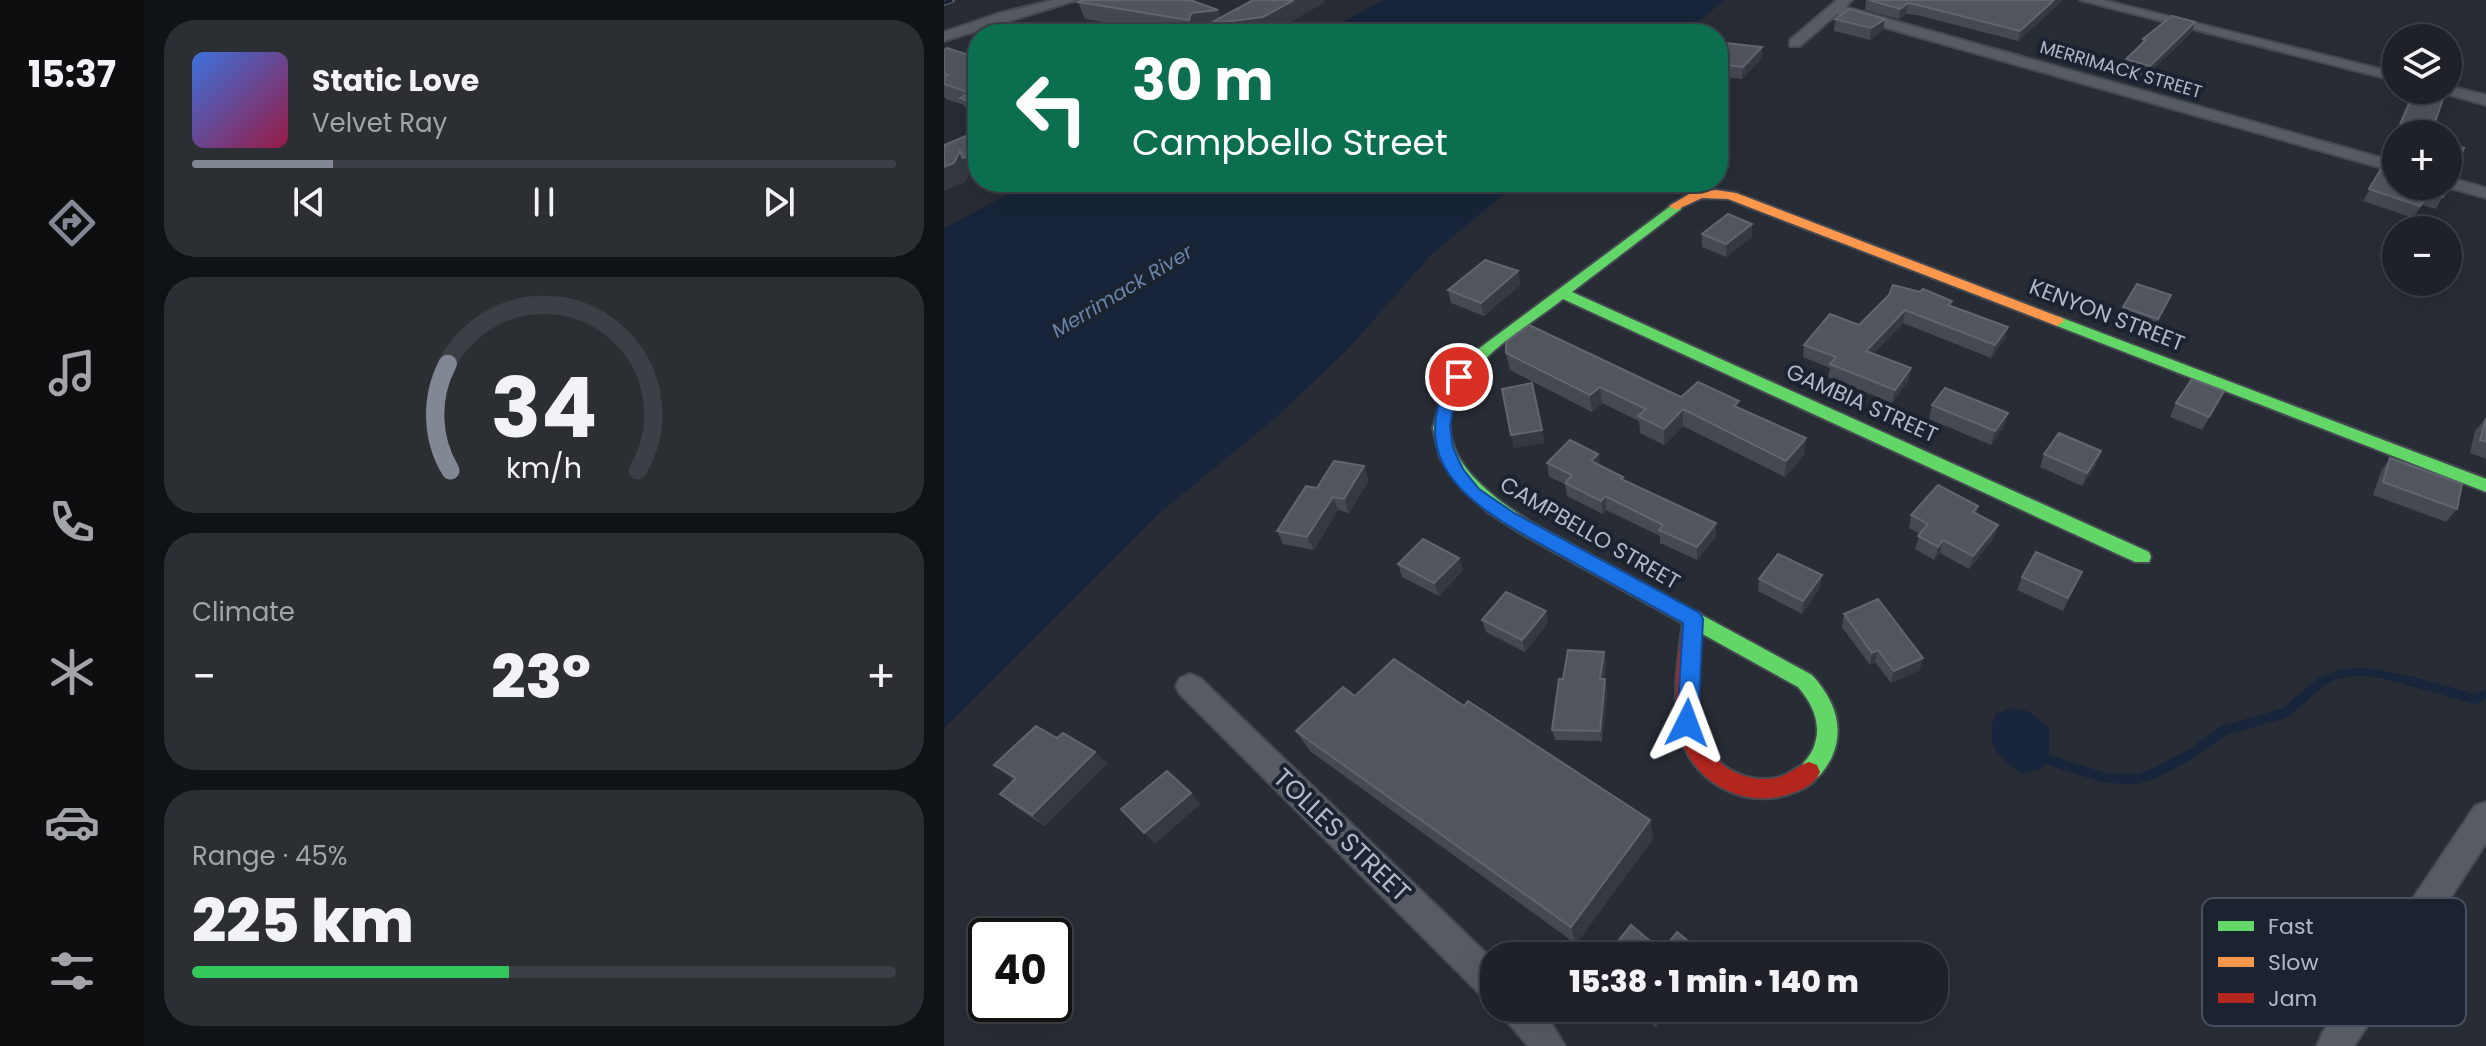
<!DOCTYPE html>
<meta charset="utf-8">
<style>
:root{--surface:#1e2228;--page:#2b2f34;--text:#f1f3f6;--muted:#a1a4a8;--line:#3c3f45;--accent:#818894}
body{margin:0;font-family:Poppins,sans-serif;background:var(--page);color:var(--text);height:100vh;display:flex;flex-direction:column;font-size:30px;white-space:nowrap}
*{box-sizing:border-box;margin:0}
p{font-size:26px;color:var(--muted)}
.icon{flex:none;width:44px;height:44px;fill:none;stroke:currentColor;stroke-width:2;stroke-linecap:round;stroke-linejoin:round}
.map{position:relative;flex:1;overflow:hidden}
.details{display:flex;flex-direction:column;gap:20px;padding:20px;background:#101316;width:800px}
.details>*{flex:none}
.guide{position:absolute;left:24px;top:24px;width:760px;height:168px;border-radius:32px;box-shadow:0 8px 32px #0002,0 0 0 2px var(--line);background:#0b6e4f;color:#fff;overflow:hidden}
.tools{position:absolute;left:1438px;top:24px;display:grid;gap:16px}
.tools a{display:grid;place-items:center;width:80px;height:80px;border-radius:50%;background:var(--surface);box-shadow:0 8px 32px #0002,0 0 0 2px var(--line);font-size:40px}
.speed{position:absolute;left:24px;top:918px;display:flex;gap:16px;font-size:40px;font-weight:700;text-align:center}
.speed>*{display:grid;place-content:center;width:104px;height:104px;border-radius:50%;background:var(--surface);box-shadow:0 8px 32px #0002,0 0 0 2px var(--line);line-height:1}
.speed .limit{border:4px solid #111;border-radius:12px;background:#fff;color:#111}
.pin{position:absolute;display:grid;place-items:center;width:68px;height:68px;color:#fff;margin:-34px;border:4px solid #fff;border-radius:50%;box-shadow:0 2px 8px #0007}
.me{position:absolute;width:88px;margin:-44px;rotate:3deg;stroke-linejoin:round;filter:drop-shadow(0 0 6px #0008)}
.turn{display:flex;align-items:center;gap:28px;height:168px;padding:0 32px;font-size:36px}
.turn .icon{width:104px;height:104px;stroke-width:2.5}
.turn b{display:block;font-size:56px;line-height:68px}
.big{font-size:60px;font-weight:800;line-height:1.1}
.details .tile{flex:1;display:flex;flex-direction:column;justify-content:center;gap:12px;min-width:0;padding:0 28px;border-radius:32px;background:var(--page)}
.details .dial{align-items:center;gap:0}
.dial svg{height:208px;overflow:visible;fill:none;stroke:var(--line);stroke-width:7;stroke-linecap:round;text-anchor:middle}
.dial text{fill:var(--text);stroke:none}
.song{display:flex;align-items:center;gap:24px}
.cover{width:96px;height:96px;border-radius:12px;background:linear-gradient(135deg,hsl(220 70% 55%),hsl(340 70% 35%))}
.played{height:8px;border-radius:4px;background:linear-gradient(90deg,var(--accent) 20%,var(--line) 20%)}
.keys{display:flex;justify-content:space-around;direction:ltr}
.heat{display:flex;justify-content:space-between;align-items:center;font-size:44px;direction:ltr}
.charge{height:12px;border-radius:6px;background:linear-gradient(90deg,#34c759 45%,var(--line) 0)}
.trip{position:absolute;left:536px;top:942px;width:468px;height:80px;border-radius:32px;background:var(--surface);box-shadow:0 8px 32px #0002,0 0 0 2px var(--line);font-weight:800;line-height:80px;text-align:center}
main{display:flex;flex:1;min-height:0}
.tab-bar{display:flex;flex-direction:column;width:144px;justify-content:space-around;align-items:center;background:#0c0e10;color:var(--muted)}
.tab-bar .icon{width:56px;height:56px}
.tab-bar .on{color:var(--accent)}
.tab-bar b{font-size:36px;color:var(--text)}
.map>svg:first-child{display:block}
.water{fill:#172439}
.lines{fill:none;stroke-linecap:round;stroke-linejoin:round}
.stream-far1{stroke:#172439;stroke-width:8}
.stream{stroke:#172439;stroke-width:10}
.street-casing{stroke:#454a52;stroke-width:4}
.fast-casing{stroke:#454a52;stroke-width:4}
.slow-casing{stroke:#454a52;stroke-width:4}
.jam-casing{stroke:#454a52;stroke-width:4}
.street{fill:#575b63;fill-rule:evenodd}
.fast{fill:#63d668;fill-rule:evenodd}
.slow{fill:#ff974d;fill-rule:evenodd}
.jam{fill:#b3261e;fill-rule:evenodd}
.rail-casing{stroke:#5b5f66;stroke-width:6}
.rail{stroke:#1b2330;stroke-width:4;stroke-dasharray:11;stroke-linecap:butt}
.wall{fill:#454952}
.shaded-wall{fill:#353941}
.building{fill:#51555e;stroke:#60656f;stroke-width:2}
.route{fill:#1a73e8;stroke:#114b97;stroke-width:2}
.labels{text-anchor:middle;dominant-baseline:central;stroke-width:8;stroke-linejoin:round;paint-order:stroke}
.far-street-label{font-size:18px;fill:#b1b9c7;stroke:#1b2330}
.far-water-label{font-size:20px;font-style:italic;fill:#6982a7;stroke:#1b2330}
.street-label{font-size:22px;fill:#b1b9c7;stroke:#1b2330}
.near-street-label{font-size:26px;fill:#b1b9c7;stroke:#1b2330}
.key{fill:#1b2330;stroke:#48505d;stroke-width:2}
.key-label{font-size:22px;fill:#b1b9c7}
</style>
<main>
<nav class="tab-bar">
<b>15:37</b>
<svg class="icon on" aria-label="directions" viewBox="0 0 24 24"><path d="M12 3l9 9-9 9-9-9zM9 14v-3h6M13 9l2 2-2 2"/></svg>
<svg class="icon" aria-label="music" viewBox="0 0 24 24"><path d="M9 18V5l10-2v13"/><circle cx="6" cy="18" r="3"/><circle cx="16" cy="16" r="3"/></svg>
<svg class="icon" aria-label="phone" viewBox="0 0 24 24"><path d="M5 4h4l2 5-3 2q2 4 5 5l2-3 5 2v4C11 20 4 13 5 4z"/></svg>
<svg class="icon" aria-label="climate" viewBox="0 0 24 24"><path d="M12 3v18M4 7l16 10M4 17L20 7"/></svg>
<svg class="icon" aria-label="car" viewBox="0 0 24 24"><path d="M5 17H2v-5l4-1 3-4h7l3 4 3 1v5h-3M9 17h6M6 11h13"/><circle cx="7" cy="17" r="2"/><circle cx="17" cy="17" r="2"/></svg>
<svg class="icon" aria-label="filters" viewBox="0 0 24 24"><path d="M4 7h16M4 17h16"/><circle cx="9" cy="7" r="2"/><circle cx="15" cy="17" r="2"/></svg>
</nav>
<section class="details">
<div class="tile">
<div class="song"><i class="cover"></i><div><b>Static Love</b><p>Velvet Ray</p></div></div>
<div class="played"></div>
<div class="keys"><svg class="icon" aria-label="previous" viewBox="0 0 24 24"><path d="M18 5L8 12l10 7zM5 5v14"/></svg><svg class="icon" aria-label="pause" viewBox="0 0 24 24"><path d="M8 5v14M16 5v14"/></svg><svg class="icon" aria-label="next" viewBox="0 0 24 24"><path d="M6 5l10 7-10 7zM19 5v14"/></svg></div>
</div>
<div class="tile dial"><svg viewBox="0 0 100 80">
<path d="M14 69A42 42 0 1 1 86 69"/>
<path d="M14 69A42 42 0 0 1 13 28" stroke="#818894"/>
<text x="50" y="56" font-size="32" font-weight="700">34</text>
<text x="50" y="72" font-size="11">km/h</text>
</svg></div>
<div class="tile"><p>Climate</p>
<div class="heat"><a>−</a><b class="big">23°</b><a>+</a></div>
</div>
<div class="tile"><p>Range · 45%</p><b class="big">225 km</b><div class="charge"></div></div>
</section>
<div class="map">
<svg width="1542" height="1046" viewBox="0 0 1542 1046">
<rect width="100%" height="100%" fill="#282d35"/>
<g class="water">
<polygon points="441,0 780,0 740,34 375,34"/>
<polygon points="88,182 574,182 487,255 403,350 329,420 218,511 0,729 0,228"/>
<path d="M1070,708l16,4 19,16v32l-10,10 -18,4c-24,-20 -36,-26 -26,-60z"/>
</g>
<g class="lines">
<path class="stream-far1" d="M1376,683c30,-20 66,-8 98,0"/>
<g class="stream">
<polyline points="1466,681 1531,699 1542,694"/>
<polyline points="1105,760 1161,778 1193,779 1209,774 1247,754 1279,731 1341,713 1378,681"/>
</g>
<g class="street-casing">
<g id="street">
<polygon points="110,0 133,0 0,41 0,32 56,13"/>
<polygon points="893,0 908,0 901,7 1452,162 1452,172 893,14 856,46 846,46 846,40"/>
<polygon points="1136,0 1159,0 1452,73 1452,81"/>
<polygon points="1504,86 1542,95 1542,105 1499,93 1497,90 1504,90"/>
<polygon points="1504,177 1542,188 1542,198 1499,186 1504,186"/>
<polygon points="246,674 256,678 550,961 550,1001 538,996 236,694 232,686 236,678"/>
<polygon points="1542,802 1542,843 1410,1046 1373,1046 1378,1034 1531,806"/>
<polygon points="557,1008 598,1008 621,1046 584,1046 562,1020"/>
</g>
</g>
<g class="fast-casing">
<g id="fast">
<path d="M732,202l5,1v6l-109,83 577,260 2,5 -2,5h-14l-572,-263c-25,20 -56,38 -79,61 -74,72 -15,123 50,164l278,151c22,24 34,53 19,84 -6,10 -11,19 -22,23l-8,-3 -3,-7c4,-9 11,-14 15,-23 10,-23 0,-45 -15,-62l-276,-153 -33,-21 -27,-24 -22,-31 -7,-30 9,-33 31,-42z"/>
<polygon points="1113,316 1542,479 1542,492 1108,324 1106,321"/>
</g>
</g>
<g class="slow-casing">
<polygon id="slow" points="772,190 792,193 1118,318 1120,321 1113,326 1108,324 784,199 758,198 732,210 725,206 747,193"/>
</g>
<g class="jam-casing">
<path id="jam" d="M749,611l7,2 3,6c-5,50 -23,132 36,155 12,5 24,6 37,4 13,-3 21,-12 33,-16l8,3 3,7c-5,12 -17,17 -28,21 -44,17 -95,-8 -110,-52 -12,-38 -3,-83 1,-122l3,-6z"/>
</g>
<use href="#street" class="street"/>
<use href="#fast" class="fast"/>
<use href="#slow" class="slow"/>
<use href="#jam" class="jam"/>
<g class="rail-casing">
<polyline id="rail" points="0,3 8,0"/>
</g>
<use href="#rail" class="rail"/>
</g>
<g class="wall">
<polygon points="922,0 1119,0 1074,41 973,15 962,14 955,19 921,10"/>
<polygon points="134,2 274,10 277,18 381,2 325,34 269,34 267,28 253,30 252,34 230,34 141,19"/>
<polygon points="891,19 939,30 926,40 890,31"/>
<polygon points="1251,22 1248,32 1202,76 1178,69 1182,59 1197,45 1199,39"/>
<polygon points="818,47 817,59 798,79 774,76 774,57"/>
<polygon points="0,50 34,58 34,119 26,116 20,105 2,99 0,96"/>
<polygon points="1469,90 1502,90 1487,134 1452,134 1452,145 1447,143"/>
<polygon points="1452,147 1452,159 1446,157"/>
<polygon points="1443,159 1504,186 1492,209 1478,205 1469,218 1419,201"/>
<polygon points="688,182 708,182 702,187"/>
<polygon points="758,234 808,237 782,257 758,247"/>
<polygon points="574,271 576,285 540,316 507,303 504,290"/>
<polygon points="945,295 1007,306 1061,339 1047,358 959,323 929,354 967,368 964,381 948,403 884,377 886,368 859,357 860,345 915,325"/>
<polygon points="1227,295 1221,308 1208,332 1174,320 1179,307"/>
<polygon points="562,353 737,397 795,408 862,438 860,455 841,477 739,426 720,445 696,433 695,421 658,403 648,412 566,370"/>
<polygon points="1280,391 1258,430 1226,417 1232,403"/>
<polygon points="988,405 1064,413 1060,426 1047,445 985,419"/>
<polygon points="1542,418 1542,459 1526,453 1531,431"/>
<polygon points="654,454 656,466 772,536 753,560 716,543 716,536 662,510 659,514 623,496 621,484 605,477 603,463"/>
<polygon points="1100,454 1152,465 1138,486 1096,467"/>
<polygon points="1446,458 1513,509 1502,522 1429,495 1437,471"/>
<polygon points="425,480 405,513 394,510 370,550 339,544 333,531 373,488"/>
<polygon points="1034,506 1032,514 1050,538 1025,569 996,553 990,560 971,549 976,534 965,528 967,515"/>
<polygon points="515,558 519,570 495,596 458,577 454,564"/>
<polygon points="1078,577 1132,584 1119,611 1073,590"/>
<polygon points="815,579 876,588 858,614 814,591"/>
<polygon points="900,614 976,670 947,683 931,662 926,665 898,627"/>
<polygon points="538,620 604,623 581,652 542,632"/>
<polygon points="660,652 662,663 660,679 661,679 663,690 658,741 611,740 608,730 619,679"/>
<polygon points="411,696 520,706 706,820 709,839 632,944 366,751 352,731"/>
<polygon points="113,738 163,763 100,826 69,805 56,794 70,780 50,765"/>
<polygon points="690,1008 727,1008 712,1028"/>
</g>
<g class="shaded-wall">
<polygon points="350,0 380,0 381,2 325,34 269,34 267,28 253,30 252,34 250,34 245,20 247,13 274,10 278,23"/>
<polygon points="1110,0 1119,0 1074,41 1076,31"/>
<polygon points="964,3 962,14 955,19 956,9"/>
<polygon points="941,19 939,30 926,40 927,28"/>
<polygon points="1251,22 1248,32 1202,76 1206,66"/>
<polygon points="818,47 817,59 798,79 799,67"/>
<polygon points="16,151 34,152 34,175 30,177 27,171 21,182 0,191 0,167"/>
<polygon points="808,224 808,237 782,257 782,244"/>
<polygon points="574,271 576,285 540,316 537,303"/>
<polygon points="1227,295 1221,308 1208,332 1214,319"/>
<polygon points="961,310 959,323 920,364 922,351"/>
<polygon points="1064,327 1061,339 1047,358 1051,345"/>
<polygon points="967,368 964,381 948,403 951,390"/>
<polygon points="656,387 658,403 648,412 646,395"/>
<polygon points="739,409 739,426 720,445 720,429"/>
<polygon points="1064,413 1060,426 1047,445 1051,431"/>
<polygon points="598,430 601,443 570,448 567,435"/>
<polygon points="862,438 860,455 841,477 842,461"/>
<polygon points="1157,451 1152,465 1138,486 1143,473"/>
<polygon points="654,454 656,467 647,461"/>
<polygon points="420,466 425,480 405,513 400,499"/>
<polygon points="661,496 662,510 659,514 657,501"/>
<polygon points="389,497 394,510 370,550 363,537"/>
<polygon points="772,523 772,536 753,560 753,547"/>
<polygon points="1054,525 1050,538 1025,569 1029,556"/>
<polygon points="999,540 996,553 990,560 994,547"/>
<polygon points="515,558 519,570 495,596 490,583"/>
<polygon points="878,575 876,588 858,614 859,601"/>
<polygon points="602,611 604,623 581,652 578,640"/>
<polygon points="934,650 931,662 926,665 928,653"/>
<polygon points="660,652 662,663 658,690 656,679"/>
<polygon points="979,658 976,670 947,683 950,671"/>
<polygon points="661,679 663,690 658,741 656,731"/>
<polygon points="151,752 163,763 100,826 88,815"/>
<polygon points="247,793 257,804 211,844 200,833"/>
<polygon points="706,820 709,839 632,944 627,927"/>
<polygon points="720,1008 727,1008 712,1028 711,1020"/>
</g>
<g class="building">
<polygon points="138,0 246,0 274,10 247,13 245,20 134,2"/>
<polygon points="309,0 350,0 319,17 265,24"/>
<polygon points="925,0 1110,0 1076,31 974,5 964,3 956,9"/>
<polygon points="906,9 941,19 927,28 891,19"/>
<polygon points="1228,16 1251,22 1206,66 1182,59 1202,40 1199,39"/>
<polygon points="782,43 818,47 799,67 774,64 774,57"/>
<polygon points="3,48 34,58 34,60 32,61 34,62 34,105 16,98 26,93 0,84 0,77 4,75 0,74 0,50"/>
<polygon points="1504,55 1514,58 1507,76 1504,77"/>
<polygon points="1471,90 1502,90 1487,134 1461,134 1453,132"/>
<polygon points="34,131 34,152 19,158 16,151 10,163 0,167 0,145"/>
<polygon points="1504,144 1520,148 1514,163 1509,163 1508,171 1504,173"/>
<polygon points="1443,159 1452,162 1452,186 1504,186 1499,197 1485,193 1476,206 1425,189"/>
<polygon points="784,214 808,224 782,244 758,234"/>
<polygon points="541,260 574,271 537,303 504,290"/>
<polygon points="1193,284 1227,295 1214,319 1179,307"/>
<polygon points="949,285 976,292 979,289 1008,301 1004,305 1064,327 1051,345 961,310 922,351 967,368 951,390 886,364 892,357 860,345 886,314 915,325 945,295"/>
<polygon points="585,325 737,397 754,382 795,401 790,406 862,438 842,461 739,409 720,429 694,416 702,409 656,387 646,395 562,353 562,342"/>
<polygon points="1248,379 1280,391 1265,417 1232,403"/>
<polygon points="588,383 598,430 567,435 558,389"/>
<polygon points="1001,388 1064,413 1051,431 988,405"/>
<polygon points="1542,418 1542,442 1536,440"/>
<polygon points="1115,433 1157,451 1143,473 1100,454"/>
<polygon points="626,440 654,454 647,461 679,477 677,479 772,523 753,547 715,530 719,525 661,496 657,501 621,483 628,475 603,463"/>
<polygon points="1446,458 1518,484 1513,509 1439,482"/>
<polygon points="390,461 420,466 400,499 389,497 363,537 333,531 362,486 373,488"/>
<polygon points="994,485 1034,506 1029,512 1054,525 1029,556 999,540 994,547 974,536 984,524 967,515"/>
<polygon points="479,539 515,558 490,583 454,564"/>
<polygon points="1092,552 1138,572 1124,598 1078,577"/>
<polygon points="834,554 878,575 859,601 815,579"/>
<polygon points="562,592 602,611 578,640 538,620"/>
<polygon points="934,599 979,658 950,671 934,650 928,653 900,614"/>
<polygon points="624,650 660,652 656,679 661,679 656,731 608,730 615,679 619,679"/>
<polygon points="450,659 520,706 524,701 706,820 627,927 352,731 399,687 411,696"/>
<polygon points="92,726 113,738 119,733 151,752 88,815 56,794 72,778 50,765"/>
<polygon points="223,771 247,793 200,833 177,809"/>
<polygon points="687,925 718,951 733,932 760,954 759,956 662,956"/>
<polygon points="698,1008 720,1008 711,1020"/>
</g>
<path class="route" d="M515,372l8,5 -13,26 -4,23 3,22 10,21 16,20 35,24 186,100 3,6 -5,104 -3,7 -8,3 -7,-3 -3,-7 6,-100c-40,-22 -79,-44 -119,-66 -73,-41 -170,-85 -111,-184z"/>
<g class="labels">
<g class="far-street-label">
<text transform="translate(1177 69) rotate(16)">MERRIMACK STREET</text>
</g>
<g class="far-water-label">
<text transform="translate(178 291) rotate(-31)">Merrimack River</text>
</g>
<g class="street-label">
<text transform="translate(1163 315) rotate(21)">KENYON STREET</text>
<text transform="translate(918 403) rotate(24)">GAMBIA STREET</text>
<text transform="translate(646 533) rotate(30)">CAMPBELLO STREET</text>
</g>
<g class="near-street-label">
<text transform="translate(398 835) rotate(44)">TOLLES STREET</text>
</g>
</g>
<rect x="1258" y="898" width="264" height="128" rx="12" class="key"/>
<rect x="1274" y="921" width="36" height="10" fill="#63d668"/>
<rect x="1274" y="957" width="36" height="10" fill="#ff974d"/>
<rect x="1274" y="993" width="36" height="10" fill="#b3261e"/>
<g class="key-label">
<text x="1324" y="934">Fast</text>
<text x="1324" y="970">Slow</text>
<text x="1324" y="1006">Jam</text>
</g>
</svg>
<div class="tools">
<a><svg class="icon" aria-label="layers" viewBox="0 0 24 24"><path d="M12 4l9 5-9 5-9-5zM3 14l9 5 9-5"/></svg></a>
<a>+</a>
<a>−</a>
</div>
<div class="speed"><div class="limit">40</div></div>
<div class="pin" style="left:515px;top:377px;background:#d93025"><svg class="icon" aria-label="arrive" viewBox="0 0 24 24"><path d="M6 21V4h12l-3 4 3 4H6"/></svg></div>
<svg class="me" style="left:743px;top:723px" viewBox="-20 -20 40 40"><path d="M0-17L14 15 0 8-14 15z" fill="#1a73e8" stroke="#fff" stroke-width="4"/></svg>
<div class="trip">15:38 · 1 min · 140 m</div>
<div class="guide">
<div class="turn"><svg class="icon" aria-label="left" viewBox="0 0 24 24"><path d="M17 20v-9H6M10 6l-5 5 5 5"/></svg><div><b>30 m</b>Campbello Street</div></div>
</div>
</div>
</main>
